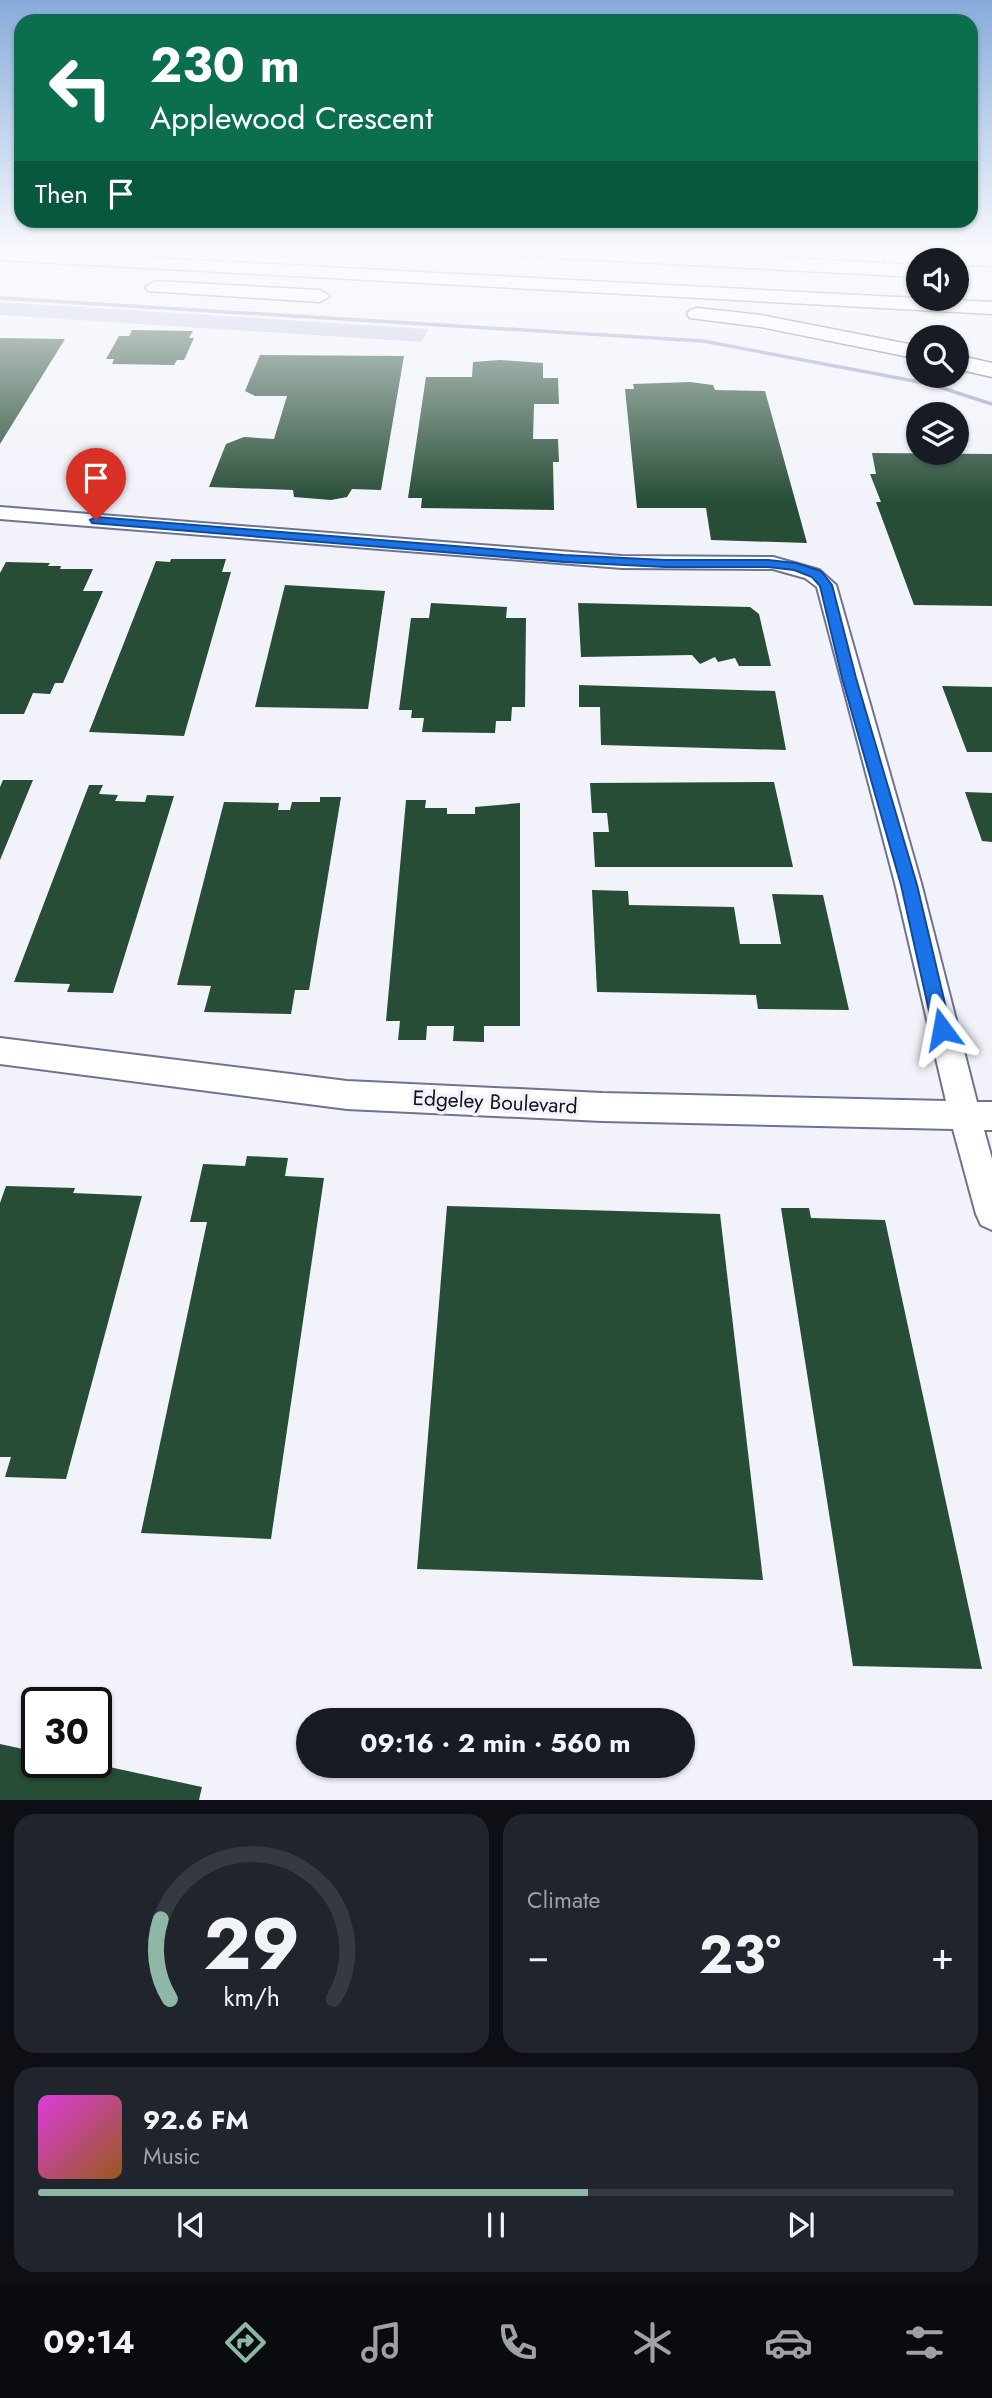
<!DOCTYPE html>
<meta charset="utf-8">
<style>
:root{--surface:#171b24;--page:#20242c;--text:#f1f3f6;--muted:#9ea1a6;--line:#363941;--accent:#8eb8a5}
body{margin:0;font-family:Jost,sans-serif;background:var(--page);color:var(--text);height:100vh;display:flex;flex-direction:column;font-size:26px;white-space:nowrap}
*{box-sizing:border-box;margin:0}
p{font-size:23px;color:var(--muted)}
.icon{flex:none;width:38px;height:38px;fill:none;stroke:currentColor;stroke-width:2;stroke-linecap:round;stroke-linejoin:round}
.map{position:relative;height:1800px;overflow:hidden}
.drawer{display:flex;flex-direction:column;gap:14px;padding:14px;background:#0d0f14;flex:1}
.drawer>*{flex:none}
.banner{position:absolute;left:14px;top:14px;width:964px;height:214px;border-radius:21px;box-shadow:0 2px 5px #0004;background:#0b6e4f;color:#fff;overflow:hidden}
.controls{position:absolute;left:906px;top:248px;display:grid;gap:14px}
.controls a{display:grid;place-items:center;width:63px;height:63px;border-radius:50%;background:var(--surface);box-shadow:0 2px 5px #0004;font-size:35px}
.speed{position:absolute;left:21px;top:1687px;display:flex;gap:14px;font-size:35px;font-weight:700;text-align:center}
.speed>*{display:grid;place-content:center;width:91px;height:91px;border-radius:50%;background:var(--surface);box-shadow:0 2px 5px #0004;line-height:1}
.speed .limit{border:4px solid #111;border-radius:10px;background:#fff;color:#111}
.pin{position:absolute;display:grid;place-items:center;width:60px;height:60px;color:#fff;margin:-72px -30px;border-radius:50% 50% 50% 0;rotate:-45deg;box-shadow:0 0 7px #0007}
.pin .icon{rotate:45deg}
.me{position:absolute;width:77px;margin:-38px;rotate:347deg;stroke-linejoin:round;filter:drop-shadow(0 0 5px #0008)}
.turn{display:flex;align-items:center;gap:24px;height:147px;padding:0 21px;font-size:32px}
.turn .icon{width:91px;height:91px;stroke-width:2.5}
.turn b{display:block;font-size:49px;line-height:60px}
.then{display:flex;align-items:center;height:66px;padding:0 21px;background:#0003;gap:14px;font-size:26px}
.big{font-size:52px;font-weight:700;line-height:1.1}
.drawer .widget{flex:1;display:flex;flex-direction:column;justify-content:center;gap:10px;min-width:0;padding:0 24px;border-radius:21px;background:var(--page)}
.drawer .dial{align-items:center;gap:0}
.dial svg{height:182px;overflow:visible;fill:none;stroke:var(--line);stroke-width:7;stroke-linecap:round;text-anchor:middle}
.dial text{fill:var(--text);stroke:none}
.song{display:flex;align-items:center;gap:21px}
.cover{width:84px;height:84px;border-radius:10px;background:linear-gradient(135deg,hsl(300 70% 55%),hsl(30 70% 35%))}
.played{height:7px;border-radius:4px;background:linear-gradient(90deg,var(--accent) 60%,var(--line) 60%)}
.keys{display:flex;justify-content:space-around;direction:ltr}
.heat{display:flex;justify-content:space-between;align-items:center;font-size:38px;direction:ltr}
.drawer .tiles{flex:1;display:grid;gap:14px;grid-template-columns:1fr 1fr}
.widget:last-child{grid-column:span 2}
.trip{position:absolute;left:296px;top:1708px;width:399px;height:70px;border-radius:35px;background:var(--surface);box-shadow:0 2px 5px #0004;font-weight:700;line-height:70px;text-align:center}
.tabs{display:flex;height:112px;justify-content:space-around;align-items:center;background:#090b0e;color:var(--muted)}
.tabs .icon{width:49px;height:49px}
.tabs .selected{color:var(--accent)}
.tabs b{font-size:32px;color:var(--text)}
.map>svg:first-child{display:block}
.green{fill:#c2c7e3}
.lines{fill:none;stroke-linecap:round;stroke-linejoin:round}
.stream{stroke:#969dc6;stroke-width:3.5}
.building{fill:#274d36}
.minor-casing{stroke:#6e7391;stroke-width:4}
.highway-casing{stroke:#6e7391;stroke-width:3}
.minor{fill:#fff;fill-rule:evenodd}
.highway{fill:#fff;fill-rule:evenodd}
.route{fill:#1a73e8;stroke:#114b97;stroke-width:2}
.labels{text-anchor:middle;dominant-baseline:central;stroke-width:7;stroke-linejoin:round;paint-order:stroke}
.street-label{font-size:21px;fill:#10111d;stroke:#f2f3fa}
</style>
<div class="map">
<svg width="992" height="1800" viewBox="0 0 992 1800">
<rect width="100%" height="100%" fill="#f2f3fa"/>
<polygon class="green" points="0,302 429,329 421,342 0,315"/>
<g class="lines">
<polyline class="stream" points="0,298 703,341 930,384 992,404"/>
</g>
<g class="building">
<polygon points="132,330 193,331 189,338 194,338 184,360 177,360 174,365 112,364 114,359 106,359 119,336 129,336"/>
<polygon points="0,338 65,339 0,444"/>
<polygon points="260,355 404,356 381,490 352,489 347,497 331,500 294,497 293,490 209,487 226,444 244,437 274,439 287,396 255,396 245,391"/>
<polygon points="500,360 543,363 543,378 558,378 559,404 534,404 533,439 558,439 559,462 553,462 554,510 421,508 422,498 408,498 426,377 472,377 473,362"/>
<polygon points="690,382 713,385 715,390 765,391 807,543 711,540 706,508 637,508 625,389 634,389 633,384"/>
<polygon points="872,453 992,454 992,606 914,605 876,502 881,502 870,474 876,474"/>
<polygon points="171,559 226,559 222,572 231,572 184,736 89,732 156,561 170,562"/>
<polygon points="6,562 50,563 48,566 61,566 60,569 93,569 83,591 103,591 63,683 55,683 50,694 33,693 24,714 0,714 0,573"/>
<polygon points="285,585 385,591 368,709 255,707"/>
<polygon points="431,603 507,607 506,618 526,618 525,707 512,707 511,721 496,721 495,733 422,732 424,718 411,718 412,710 399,710 411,618 429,618"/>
<polygon points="578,603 750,607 759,614 771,666 739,666 735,658 718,662 715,657 700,664 692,655 581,657"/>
<polygon points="579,685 775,691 786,750 601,745 600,707 579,707"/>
<polygon points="942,686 992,687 992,752 967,752"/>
<polygon points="3,780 33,780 0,860 0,787"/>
<polygon points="774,782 793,867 595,867 593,832 609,832 607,813 592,813 590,783"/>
<polygon points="89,785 103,785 99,794 118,795 115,801 145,802 147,795 174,796 113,993 67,992 70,984 14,982"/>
<polygon points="965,792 992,793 992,842 982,841"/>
<polygon points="320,797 341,797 309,990 295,990 291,1014 204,1012 211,986 177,985 224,802 279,803 278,810 290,810 292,802 320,802"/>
<polygon points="406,800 426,800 425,808 447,808 447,814 475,814 475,807 520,803 520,1026 484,1026 484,1042 453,1041 454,1026 427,1026 426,1040 398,1040 400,1021 386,1021"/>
<polygon points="592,890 628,891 629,905 734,907 740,944 781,944 772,894 823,895 849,1010 758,1009 756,995 597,992"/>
<polygon points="247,1156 288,1158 285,1176 324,1178 271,1539 141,1533 207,1222 190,1222 203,1164 245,1166"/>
<polygon points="6,1186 75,1188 73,1193 142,1196 66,1479 5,1477 11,1457 0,1457 0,1203"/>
<polygon points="447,1206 720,1214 763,1580 417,1569"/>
<polygon points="781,1208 809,1208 811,1218 885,1220 982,1669 853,1666"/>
<polygon points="0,1744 37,1752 37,1762 86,1762 202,1787 199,1800 0,1800"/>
</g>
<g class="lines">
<g class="minor-casing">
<polygon id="minor" points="0,507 622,556 773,557 819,570 836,585 921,883 977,1102 992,1102 992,1130 984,1130 992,1159 992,1230 981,1225 976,1214 953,1129 602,1121 347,1109 0,1064 0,1038 347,1081 602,1093 946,1101 895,883 817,587 805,578 773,569 622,568 0,519"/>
</g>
<g class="highway-casing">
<g id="highway">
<polygon points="0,250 992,302 992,314 0,260"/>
<polygon points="511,250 630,250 919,265 919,277 520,256"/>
<polygon points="892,252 992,254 992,266 957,265 957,261 919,261 919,264 885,262 883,258"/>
<polygon points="155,281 320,290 330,296 320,302 148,291 145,287"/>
<polygon points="697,308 761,315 919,346 919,359 761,327 690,318 687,314 690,310"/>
<polygon points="957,355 992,363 992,377 957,369"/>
</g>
</g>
<use href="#minor" class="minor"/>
<use href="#highway" class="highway"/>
</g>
<linearGradient id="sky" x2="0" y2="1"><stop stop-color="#87abda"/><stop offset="0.5" stop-color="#f9fafd"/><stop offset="1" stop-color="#f9fafd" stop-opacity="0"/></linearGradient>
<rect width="992" height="502" fill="url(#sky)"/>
<polygon class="route" points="96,517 564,555 665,560 768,560 796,563 821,571 832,585 856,678 917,885 951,1029 948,1034 942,1036 933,1029 901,885 842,678 820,586 812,577 794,570 768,567 665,567 564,562 92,523 90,520"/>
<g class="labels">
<g class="street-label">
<text transform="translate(495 1102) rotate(3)">Edgeley Boulevard</text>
</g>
</g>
</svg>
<div class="controls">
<a><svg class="icon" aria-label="sound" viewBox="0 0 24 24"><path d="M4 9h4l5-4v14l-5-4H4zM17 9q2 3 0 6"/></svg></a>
<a><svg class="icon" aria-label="search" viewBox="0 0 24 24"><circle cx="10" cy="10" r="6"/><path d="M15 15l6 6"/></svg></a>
<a><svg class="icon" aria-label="layers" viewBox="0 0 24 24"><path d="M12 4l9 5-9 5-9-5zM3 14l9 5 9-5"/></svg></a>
</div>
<div class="speed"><div class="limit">30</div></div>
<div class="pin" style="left:96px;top:520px;background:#d93025"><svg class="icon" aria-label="arrive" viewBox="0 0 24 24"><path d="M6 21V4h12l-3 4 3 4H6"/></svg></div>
<svg class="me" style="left:942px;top:1029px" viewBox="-20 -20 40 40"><path d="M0-17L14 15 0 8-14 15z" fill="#1a73e8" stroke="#fff" stroke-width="4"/></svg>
<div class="trip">09:16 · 2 min · 560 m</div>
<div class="banner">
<div class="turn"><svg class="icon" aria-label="left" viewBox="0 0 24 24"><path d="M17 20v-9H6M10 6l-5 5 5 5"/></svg><div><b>230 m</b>Applewood Crescent</div></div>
<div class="then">Then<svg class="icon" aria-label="arrive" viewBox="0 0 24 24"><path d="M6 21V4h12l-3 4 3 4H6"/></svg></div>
</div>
</div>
<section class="drawer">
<div class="tiles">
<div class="widget dial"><svg viewBox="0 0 100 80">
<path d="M14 69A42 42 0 1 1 86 69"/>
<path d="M14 69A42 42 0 0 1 10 34" stroke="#8eb8a5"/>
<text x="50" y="56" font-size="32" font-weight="700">29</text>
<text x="50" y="72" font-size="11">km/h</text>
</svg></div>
<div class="widget"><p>Climate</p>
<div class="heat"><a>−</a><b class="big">23°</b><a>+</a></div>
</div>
<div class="widget">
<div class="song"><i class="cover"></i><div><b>92.6 FM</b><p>Music</p></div></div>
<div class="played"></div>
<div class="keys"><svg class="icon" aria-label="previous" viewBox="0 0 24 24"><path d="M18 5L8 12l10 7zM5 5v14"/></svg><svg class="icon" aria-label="pause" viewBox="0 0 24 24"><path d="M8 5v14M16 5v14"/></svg><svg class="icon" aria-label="next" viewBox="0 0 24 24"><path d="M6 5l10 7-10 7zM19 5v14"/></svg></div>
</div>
</div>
</section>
<nav class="tabs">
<b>09:14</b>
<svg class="icon selected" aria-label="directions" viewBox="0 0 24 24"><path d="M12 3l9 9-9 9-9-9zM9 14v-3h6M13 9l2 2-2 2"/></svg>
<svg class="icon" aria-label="music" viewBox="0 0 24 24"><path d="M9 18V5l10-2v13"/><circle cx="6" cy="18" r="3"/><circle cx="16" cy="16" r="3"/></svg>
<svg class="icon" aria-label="phone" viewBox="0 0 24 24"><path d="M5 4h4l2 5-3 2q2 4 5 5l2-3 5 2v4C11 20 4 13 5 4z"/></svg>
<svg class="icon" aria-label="climate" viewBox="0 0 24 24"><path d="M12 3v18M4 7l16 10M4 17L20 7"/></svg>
<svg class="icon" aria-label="car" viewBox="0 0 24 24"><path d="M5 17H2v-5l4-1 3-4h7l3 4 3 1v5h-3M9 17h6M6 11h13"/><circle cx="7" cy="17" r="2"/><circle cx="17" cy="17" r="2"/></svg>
<svg class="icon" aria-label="filters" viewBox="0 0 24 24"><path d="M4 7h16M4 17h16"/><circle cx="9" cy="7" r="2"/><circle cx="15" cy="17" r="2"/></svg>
</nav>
